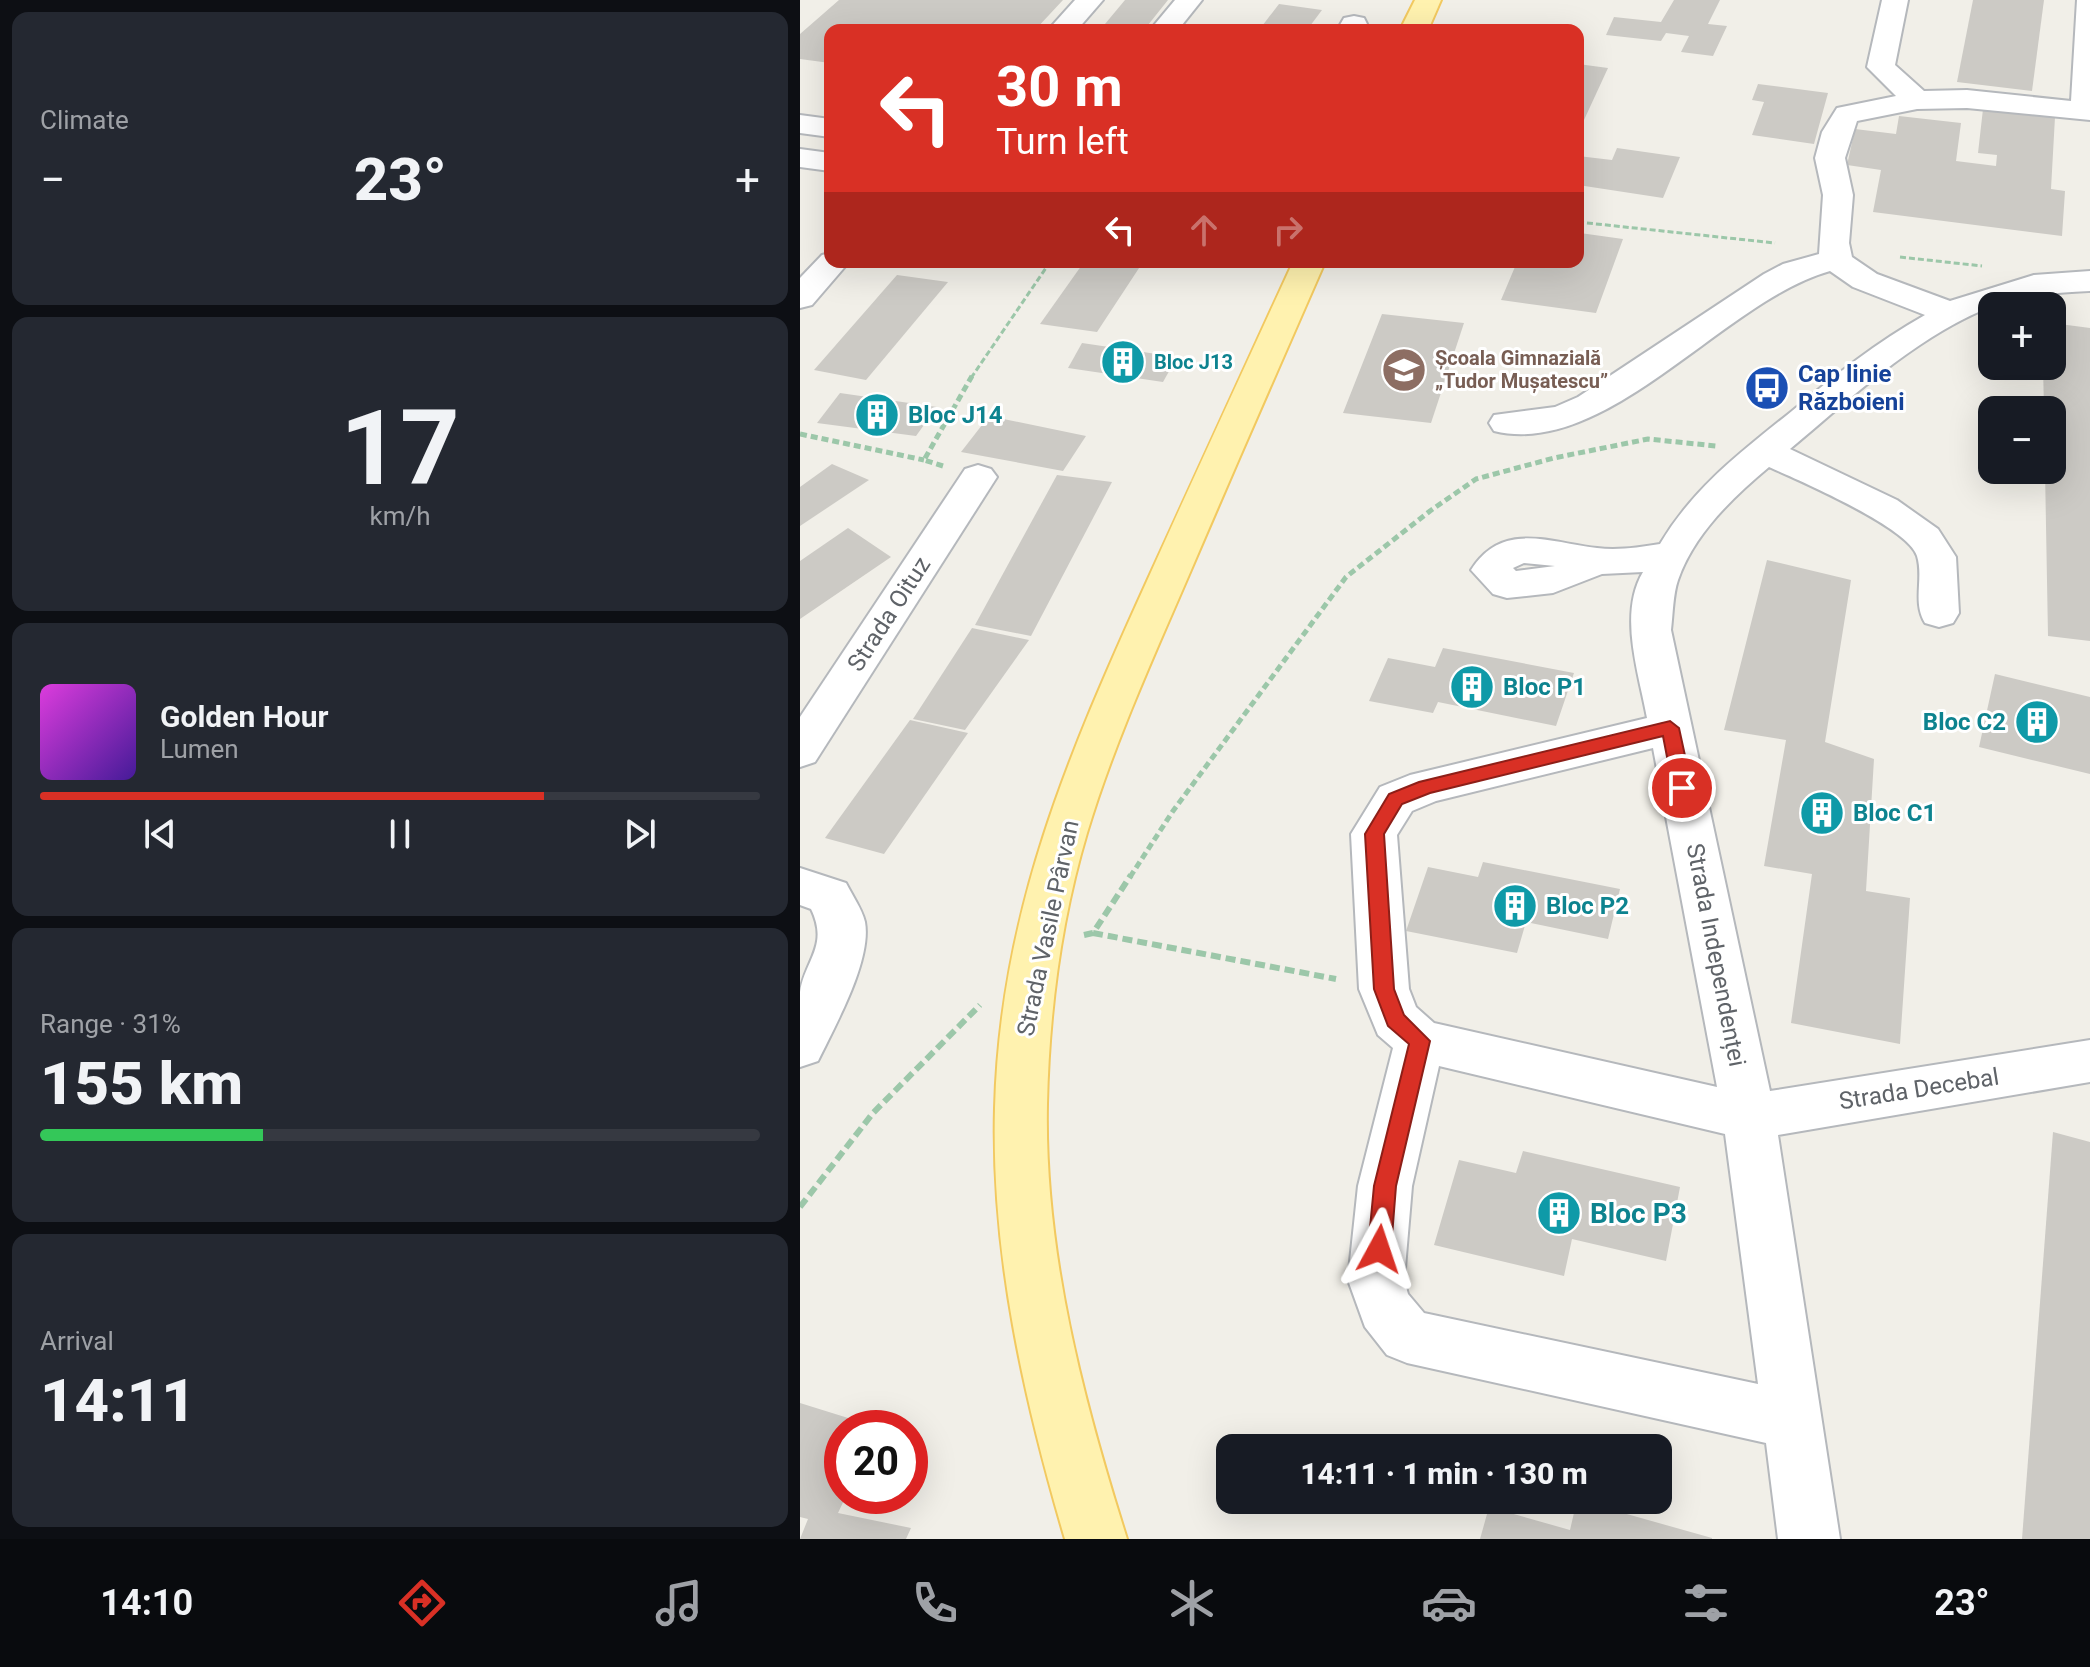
<!DOCTYPE html>
<meta charset="utf-8">
<style>
:root{--surface:#171b24;--page:#242831;--text:#f1f3f6;--muted:#9ea1a6;--line:#363941;--accent:#d93025}
body{margin:0;font-family:Roboto,sans-serif;background:var(--page);color:var(--text);height:100vh;display:flex;flex-direction:column;font-size:30px;white-space:nowrap}
*{box-sizing:border-box;margin:0}
p{font-size:26px;color:var(--muted)}
.icon{flex:none;width:44px;height:44px;fill:none;stroke:currentColor;stroke-width:2;stroke-linecap:round;stroke-linejoin:round}
.map{position:relative;flex:1;overflow:hidden}
.drawer{display:flex;flex-direction:column;gap:12px;padding:12px;background:#0d0f14;width:800px}
.drawer>*{flex:none}
.top-card{position:absolute;left:24px;top:24px;width:760px;height:244px;border-radius:16px;box-shadow:0 8px 32px #0002;background:#d93025;color:#fff;overflow:hidden}
.tools{position:absolute;left:1178px;top:292px;display:grid;gap:16px}
.tools a{display:grid;place-items:center;width:88px;height:88px;border-radius:16px;background:var(--surface);box-shadow:0 8px 32px #0002;font-size:40px}
.speed{position:absolute;left:24px;top:1410px;display:flex;gap:16px;font-size:40px;font-weight:700;text-align:center}
.speed>*{display:grid;place-content:center;width:104px;height:104px;border-radius:50%;background:var(--surface);box-shadow:0 8px 32px #0002;line-height:1}
.speed .limit{border:12px solid #d22;background:#fff;color:#111}
.pin{position:absolute;display:grid;place-items:center;width:68px;height:68px;color:#fff;margin:-34px;border:4px solid #fff;border-radius:50%;box-shadow:0 2px 8px #0007}
.me{position:absolute;width:88px;margin:-44px;rotate:5deg;stroke-linejoin:round;filter:drop-shadow(0 0 6px #0008)}
.turn{display:flex;align-items:center;gap:28px;height:168px;padding:0 40px;font-size:36px}
.turn .icon{width:104px;height:104px;stroke-width:2.5}
.turn b{display:block;font-size:56px;line-height:68px}
.lanes{display:flex;align-items:center;height:76px;padding:0 40px;background:#0003;justify-content:center;gap:40px;direction:ltr}
.lanes .off{opacity:.35}
.big{font-size:60px;font-weight:800;line-height:1.1}
.drawer .widget{flex:1;display:flex;flex-direction:column;justify-content:center;gap:12px;min-width:0;padding:0 28px;border-radius:16px;background:var(--page)}
.drawer .dial{align-items:center;gap:0}
.dial b{font-size:104px;line-height:1}
.song{display:flex;align-items:center;gap:24px}
.cover{width:96px;height:96px;border-radius:12px;background:linear-gradient(135deg,hsl(300 70% 55%),hsl(260 70% 35%))}
.played{height:8px;border-radius:4px;background:linear-gradient(90deg,var(--accent) 70%,var(--line) 70%)}
.keys{display:flex;justify-content:space-around;direction:ltr}
.heat{display:flex;justify-content:space-between;align-items:center;font-size:44px;direction:ltr}
.charge{height:12px;border-radius:6px;background:linear-gradient(90deg,#34c759 31%,var(--line) 0)}
.trip{position:absolute;left:416px;top:1434px;width:456px;height:80px;border-radius:16px;background:var(--surface);box-shadow:0 8px 32px #0002;font-weight:800;line-height:80px;text-align:center}
.tab-bar{display:flex;height:128px;justify-content:space-around;align-items:center;background:#090b0e;color:var(--muted)}
.tab-bar .icon{width:56px;height:56px}
.tab-bar .selected{color:var(--accent)}
.tab-bar b{font-size:36px;color:var(--text)}
main{display:flex;flex:1;min-height:0}
.map>svg:first-child{display:block}
.building{fill:#cccac5}
.lines{fill:none;stroke-linecap:round;stroke-linejoin:round}
.minor-casing{stroke:#b5b8bc;stroke-width:4}
.major-casing{stroke:#f2c960;stroke-width:4}
.path-far2{stroke:#9cc7a9;stroke-width:3;stroke-dasharray:6 3;stroke-linecap:butt}
.path-far1{stroke:#9cc7a9;stroke-width:5;stroke-dasharray:7 4;stroke-linecap:butt}
.path{stroke:#9cc7a9;stroke-width:6;stroke-dasharray:10 5;stroke-linecap:butt}
.minor{fill:#fff;fill-rule:evenodd}
.major{fill:#fff2af;fill-rule:evenodd}
.route{fill:#d93025;stroke:#8d1f18;stroke-width:2}
.labels{text-anchor:middle;dominant-baseline:central;stroke-width:6;stroke-linejoin:round;paint-order:stroke}
.far-education-label{font-size:20px;font-weight:bold;fill:#785e54;stroke:#fff;text-anchor:start}
.far-culture-label{font-size:20px;font-weight:bold;fill:#0d838f;stroke:#fff;text-anchor:start}
.transit-label{font-size:24px;font-weight:bold;fill:#164399;stroke:#fff;text-anchor:start}
.culture-label{font-size:24px;font-weight:bold;fill:#0d838f;stroke:#fff;text-anchor:start}
.street-label{font-size:24px;fill:#5f6368;stroke:#fff}
.near-culture-label{font-size:28px;font-weight:bold;fill:#0d838f;stroke:#fff;text-anchor:start}
</style>
<main>
<section class="drawer">
<div class="widget"><p>Climate</p>
<div class="heat"><a>−</a><b class="big">23°</b><a>+</a></div>
</div>
<div class="widget dial"><b>17</b><p>km/h</p></div>
<div class="widget">
<div class="song"><i class="cover"></i><div><b>Golden Hour</b><p>Lumen</p></div></div>
<div class="played"></div>
<div class="keys"><svg class="icon" aria-label="previous" viewBox="0 0 24 24"><path d="M18 5L8 12l10 7zM5 5v14"/></svg><svg class="icon" aria-label="pause" viewBox="0 0 24 24"><path d="M8 5v14M16 5v14"/></svg><svg class="icon" aria-label="next" viewBox="0 0 24 24"><path d="M6 5l10 7-10 7zM19 5v14"/></svg></div>
</div>
<div class="widget"><p>Range · 31%</p><b class="big">155 km</b><div class="charge"></div></div>
<div class="widget"><p>Arrival</p><b class="big">14:11</b></div>
</section>
<div class="map">
<svg width="1290" height="1539" viewBox="0 0 1290 1539">
<rect width="100%" height="100%" fill="#f1efe8"/>
<g class="building">
<polygon points="39,0 263,0 235,30 30,30 30,63 0,59 0,34"/>
<polygon points="325,0 368,0 344,30 300,30"/>
<polygon points="874,0 920,0 908,24 927,26 913,56 881,52 889,36 866,33 861,41 806,35 814,17 861,22"/>
<polygon points="1173,0 1244,0 1232,91 1157,82"/>
<polygon points="479,4 522,10 507,30 459,30"/>
<polygon points="778,64 808,68 778,133"/>
<polygon points="958,84 1028,93 1014,144 952,135 964,102 952,100"/>
<polygon points="1183,109 1255,117 1251,189 1265,191 1262,236 1073,212 1081,170 1047,165 1055,129 1096,134 1099,116 1161,123 1156,161 1196,166 1197,155 1178,153"/>
<polygon points="817,148 880,157 863,198 778,185 778,156 812,160"/>
<polygon points="780,233 823,239 796,313 701,300 717,262 778,262"/>
<polygon points="284,262 343,262 297,332 240,324"/>
<polygon points="97,275 148,282 66,380 14,370"/>
<polygon points="582,314 664,323 631,423 543,413"/>
<polygon points="1252,323 1290,328 1290,641 1248,636 1245,470 1252,470 1252,410 1244,410 1243,366 1252,366"/>
<polygon points="282,343 377,357 363,382 268,368"/>
<polygon points="40,393 137,407 116,436 17,423"/>
<polygon points="189,416 286,436 263,471 161,452"/>
<polygon points="32,464 69,480 0,526 0,487"/>
<polygon points="257,475 312,482 231,636 175,625"/>
<polygon points="48,528 91,557 0,619 0,561"/>
<polygon points="967,560 1051,580 1025,742 1074,759 1066,891 1110,898 1100,1044 991,1023 1012,874 964,866 986,740 924,730"/>
<polygon points="172,628 229,640 165,730 113,719"/>
<polygon points="643,648 774,673 756,726 638,702 633,713 569,701 588,658 635,667"/>
<polygon points="1195,674 1290,697 1290,774 1179,747"/>
<polygon points="110,720 168,733 84,854 25,838"/>
<polygon points="683,862 820,889 808,939 726,922 717,953 606,931 628,867 678,877"/>
<polygon points="1253,1132 1290,1142 1290,1539 1222,1539"/>
<polygon points="723,1151 880,1187 866,1261 772,1239 764,1276 634,1245 659,1160 716,1173"/>
<polygon points="0,1403 77,1427 42,1428 42,1496 46,1496 38,1513 111,1528 106,1539 0,1539 8,1519 0,1517"/>
<polygon points="777,1500 912,1538 912,1539 680,1539 689,1507 770,1530"/>
</g>
<g class="lines">
<g class="minor-casing">
<g id="minor">
<polygon points="275,0 303,0 277,30 248,30"/>
<polygon points="375,0 402,0 378,30 350,30"/>
<path d="M1082,0h26l-13,65 29,26 43,-1 104,11 6,-101h13v120l-123,-12 -50,1 -60,12 -12,37 8,37 -4,48 3,14 25,17 73,27 84,-26 56,-4v20c-36,2 -75,4 -107,19 -72,31 -133,89 -193,139l107,51 41,29 18,28 3,56 -6,10 -14,4 -14,-4c-13,-21 -1,-45 -8,-67 -9,-29 -119,-76 -148,-89 -36,30 -75,67 -91,113 -5,14 -5,34 -7,50l99,461 320,-51v42l-312,53 62,404h-62l-12,-96 -359,-80 -20,-8 -22,-28 -17,-47 10,-94 35,-138 -15,-13 -19,-46 -8,-155 29,-47 30,-12 237,-57c-8,-44 -29,-104 -4,-146l-41,2 -49,19 -46,5 -14,-4 -22,-24c32,-50 78,-27 126,-22 21,3 42,-1 63,-4 33,-56 81,-92 132,-133 42,-35 85,-69 133,-96l-72,-28 -23,-16c-105,29 -223,188 -336,160l-5,-8 5,-8 61,-8 23,-10 186,-123 19,-10 36,-10 4,-59 -8,-37 7,-26 15,-24 59,-12 -29,-29zM724,563l31,3 -39,5 -3,-3zM853,748l64,339 -283,-64 -18,-16 -7,-18 -12,-154 15,-24 24,-10zM639,1066l286,68 33,250 -334,-71 -16,-19 -4,-14 8,-94z"/>
<polygon points="554,16 564,18 567,24 565,30 537,30 544,18"/>
<polygon points="0,115 30,119 30,137 0,133"/>
<polygon points="0,149 30,153 30,171 0,167"/>
<polygon points="30,253 30,262 49,262 12,305 0,308 0,278 22,255"/>
<polygon points="178,465 191,469 197,477 15,762 0,767 0,717 165,469"/>
<path d="M0,868l46,15c6,12 16,26 19,39 7,38 -30,104 -47,139l-18,6c0,-24 0,-52 0,-75 5,-32 29,-46 11,-83l-11,-4z"/>
</g>
</g>
<g class="major-casing">
<g id="major">
<polygon points="615,0 641,0 628,30 600,30"/>
<path d="M493,262h32c-45,103 -90,205 -134,308 -37,86 -77,173 -104,263 -26,87 -38,180 -40,271 -3,148 36,296 80,435h-62c-41,-139 -74,-285 -70,-431 5,-195 73,-353 152,-527 48,-107 97,-213 146,-319z"/>
</g>
</g>
<g class="path-far2">
<polyline points="778,222 975,243"/>
<polyline points="1100,257 1182,266"/>
<polyline points="171,378 250,262"/>
</g>
<g class="path-far1">
<polyline points="0,434 124,460"/>
<polyline points="143,466 124,460 172,376"/>
<polyline points="330,877 373,811 546,577 630,511 676,479 754,458 848,439 916,446"/>
</g>
<g class="path">
<polyline points="293,933 536,979"/>
<polyline points="284,935 293,933 331,875"/>
<polyline points="0,1207 73,1113 180,1005"/>
</g>
<use href="#minor" class="minor"/>
<use href="#major" class="major"/>
</g>
<polygon class="route" points="870,721 879,728 892,788 889,792 882,794 873,788 863,736 630,793 602,804 584,834 594,989 604,1015 630,1041 596,1186 591,1249 587,1256 579,1259 571,1256 568,1249 574,1186 609,1044 588,1026 574,989 565,834 589,794 619,782"/>
<defs>
<g id="building-disc" transform="scale(2.3)"><circle r="9.5" fill="#0f9aa8" stroke="#fff"/><path d="M-4-6H4V6H1V3H-1V6H-4ZM-2.5-4.3h1.7v1.8h-1.7ZM.8-4.3h1.7v1.8H.8ZM-2.5-1h1.7V.8h-1.7ZM.8-1h1.7V.8H.8Z" fill="#fff"/></g>
<g id="school-disc" transform="scale(2.3)"><circle r="9.5" fill="#8d6e63" stroke="#fff"/><path d="M0-5L7-2L0 1L-7-2ZM-4 1L0 2.5L4 1V4Q0 6-4 4Z" fill="#fff"/></g>
<g id="bus-disc" transform="scale(2.3)"><circle r="9.5" fill="#1a4fb4" stroke="#fff"/><path d="M-5-6H5V4H4V6H2V4H-2V6H-4V4H-5ZM-3.5-4V0h7V-4ZM-3.5 1.2v1.5H-2V1.2ZM2 1.2v1.5H3.5V1.2Z" fill="#fff"/></g>
</defs>
<g fill-rule="evenodd">
<use href="#building-disc" x="323" y="362"/>
<use href="#school-disc" x="604" y="370"/>
<use href="#bus-disc" x="967" y="388"/>
<use href="#building-disc" x="77" y="415"/>
<use href="#building-disc" x="672" y="687"/>
<use href="#building-disc" x="1237" y="722"/>
<use href="#building-disc" x="1022" y="813"/>
<use href="#building-disc" x="715" y="906"/>
<use href="#building-disc" x="759" y="1213"/>
</g>
<g class="labels">
<g class="far-education-label">
<text x="635" y="358">Școala Gimnazială<tspan x="635" dy="23">„Tudor Mușatescu”</tspan></text>
</g>
<g class="far-culture-label">
<text x="354" y="362">Bloc J13</text>
</g>
<g class="transit-label">
<text x="998" y="374">Cap linie<tspan x="998" dy="28">Războieni</tspan></text>
</g>
<g class="culture-label">
<text x="108" y="415">Bloc J14</text>
<text x="703" y="687">Bloc P1</text>
<text x="1206" y="722" text-anchor="end">Bloc C2</text>
<text x="1053" y="813">Bloc C1</text>
<text x="746" y="906">Bloc P2</text>
</g>
<g class="street-label">
<text transform="translate(89 614) rotate(-57)">Strada Oituz</text>
<text transform="translate(248 928) rotate(-78)">Strada Vasile Pârvan</text>
<text transform="translate(916 955) rotate(79)">Strada Independenței</text>
<text transform="translate(1119 1089) rotate(-9)">Strada Decebal</text>
</g>
<g class="near-culture-label">
<text x="790" y="1213">Bloc P3</text>
</g>
</g>
</svg>
<div class="tools">
<a>+</a>
<a>−</a>
</div>
<div class="speed"><div class="limit">20</div></div>
<div class="pin" style="left:882px;top:788px;background:#d93025"><svg class="icon" aria-label="arrive" viewBox="0 0 24 24"><path d="M6 21V4h12l-3 4 3 4H6"/></svg></div>
<svg class="me" style="left:579px;top:1249px" viewBox="-20 -20 40 40"><path d="M0-17L14 15 0 8-14 15z" fill="#d93025" stroke="#fff" stroke-width="4"/></svg>
<div class="trip">14:11 · 1 min · 130 m</div>
<div class="top-card">
<div class="turn"><svg class="icon" aria-label="left" viewBox="0 0 24 24"><path d="M17 20v-9H6M10 6l-5 5 5 5"/></svg><div><b>30 m</b>Turn left</div></div>
<div class="lanes"><svg class="icon" aria-label="left" viewBox="0 0 24 24"><path d="M17 20v-9H6M10 6l-5 5 5 5"/></svg><svg class="icon off" aria-label="ahead" viewBox="0 0 24 24"><path d="M12 20V5M6 11l6-6 6 6"/></svg><svg class="icon off" aria-label="right" viewBox="0 0 24 24"><path d="M7 20v-9h11M14 6l5 5-5 5"/></svg></div>
</div>
</div>
</main>
<nav class="tab-bar">
<b>14:10</b>
<svg class="icon selected" aria-label="directions" viewBox="0 0 24 24"><path d="M12 3l9 9-9 9-9-9zM9 14v-3h6M13 9l2 2-2 2"/></svg>
<svg class="icon" aria-label="music" viewBox="0 0 24 24"><path d="M9 18V5l10-2v13"/><circle cx="6" cy="18" r="3"/><circle cx="16" cy="16" r="3"/></svg>
<svg class="icon" aria-label="phone" viewBox="0 0 24 24"><path d="M5 4h4l2 5-3 2q2 4 5 5l2-3 5 2v4C11 20 4 13 5 4z"/></svg>
<svg class="icon" aria-label="climate" viewBox="0 0 24 24"><path d="M12 3v18M4 7l16 10M4 17L20 7"/></svg>
<svg class="icon" aria-label="car" viewBox="0 0 24 24"><path d="M5 17H2v-5l4-1 3-4h7l3 4 3 1v5h-3M9 17h6M6 11h13"/><circle cx="7" cy="17" r="2"/><circle cx="17" cy="17" r="2"/></svg>
<svg class="icon" aria-label="filters" viewBox="0 0 24 24"><path d="M4 7h16M4 17h16"/><circle cx="9" cy="7" r="2"/><circle cx="15" cy="17" r="2"/></svg>
<b>23°</b>
</nav>
